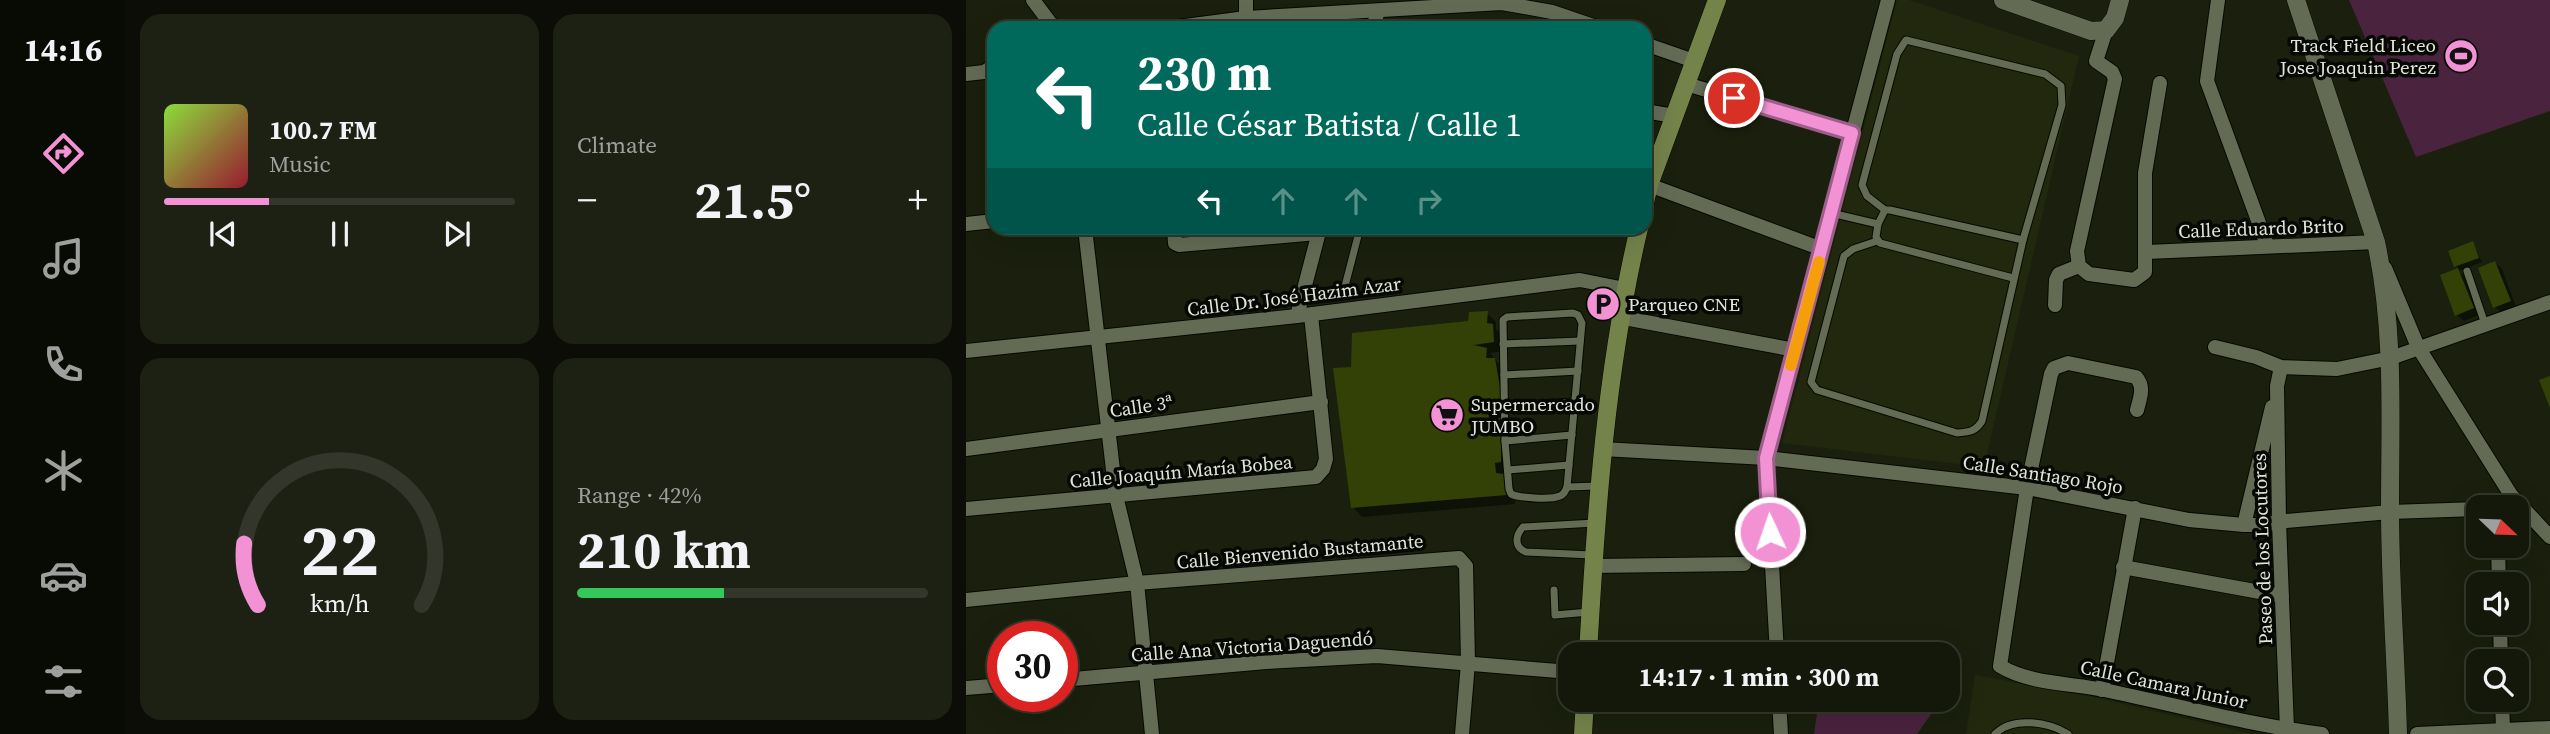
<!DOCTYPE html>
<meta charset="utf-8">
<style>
:root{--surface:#14180a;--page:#1d2113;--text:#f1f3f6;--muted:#9da09c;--line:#33372b;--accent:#f391d5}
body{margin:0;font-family:"Source Serif 4",serif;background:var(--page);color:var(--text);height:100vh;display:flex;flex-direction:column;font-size:26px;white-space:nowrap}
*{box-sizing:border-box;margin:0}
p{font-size:23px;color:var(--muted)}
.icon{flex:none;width:38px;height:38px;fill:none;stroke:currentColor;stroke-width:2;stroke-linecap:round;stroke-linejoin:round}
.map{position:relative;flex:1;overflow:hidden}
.sheet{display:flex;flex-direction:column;gap:14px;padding:14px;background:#0b0d06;width:840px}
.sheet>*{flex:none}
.banner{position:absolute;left:21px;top:21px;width:665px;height:214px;border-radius:21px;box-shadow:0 7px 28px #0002,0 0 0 2px var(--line);background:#00695c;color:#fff;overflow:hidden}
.needle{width:46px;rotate:113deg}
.controls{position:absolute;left:1500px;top:495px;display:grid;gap:14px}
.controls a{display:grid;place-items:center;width:63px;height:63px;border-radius:14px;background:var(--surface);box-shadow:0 7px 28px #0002,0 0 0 2px var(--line);font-size:35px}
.speed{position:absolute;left:21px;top:621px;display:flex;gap:14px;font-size:35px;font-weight:700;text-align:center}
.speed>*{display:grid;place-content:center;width:91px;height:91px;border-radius:50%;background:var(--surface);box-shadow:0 7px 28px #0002,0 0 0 2px var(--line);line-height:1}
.speed .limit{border:10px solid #d22;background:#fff;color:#111}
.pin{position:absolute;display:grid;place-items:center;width:60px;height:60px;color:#fff;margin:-30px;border:4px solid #fff;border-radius:50%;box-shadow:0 2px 7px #0007}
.me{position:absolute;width:77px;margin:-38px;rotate:357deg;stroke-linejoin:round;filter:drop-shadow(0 0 5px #0008)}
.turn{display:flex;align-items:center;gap:24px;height:147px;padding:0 35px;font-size:32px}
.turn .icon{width:91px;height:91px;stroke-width:2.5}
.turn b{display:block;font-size:49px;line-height:60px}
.lanes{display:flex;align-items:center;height:66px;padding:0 35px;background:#0003;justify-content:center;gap:35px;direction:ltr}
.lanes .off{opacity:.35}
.big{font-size:52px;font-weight:700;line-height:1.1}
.sheet .widget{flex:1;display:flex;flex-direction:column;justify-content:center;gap:10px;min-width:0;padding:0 24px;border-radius:21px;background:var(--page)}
.sheet .dial{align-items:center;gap:0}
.dial svg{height:182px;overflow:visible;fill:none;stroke:var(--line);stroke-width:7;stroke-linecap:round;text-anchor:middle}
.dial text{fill:var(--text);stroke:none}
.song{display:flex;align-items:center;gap:21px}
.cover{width:84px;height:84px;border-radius:10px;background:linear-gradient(135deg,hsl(90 70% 55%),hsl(350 70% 35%))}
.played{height:7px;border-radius:4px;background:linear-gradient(90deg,var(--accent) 30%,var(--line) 30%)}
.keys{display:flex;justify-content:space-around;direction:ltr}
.heat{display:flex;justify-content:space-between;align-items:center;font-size:38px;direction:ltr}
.charge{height:10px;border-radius:5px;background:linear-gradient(90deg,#34c759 42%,var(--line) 0)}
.sheet .tiles{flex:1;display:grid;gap:14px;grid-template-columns:repeat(2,1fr)}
.trip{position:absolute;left:592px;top:642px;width:402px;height:70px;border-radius:21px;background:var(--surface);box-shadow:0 7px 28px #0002,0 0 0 2px var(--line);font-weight:700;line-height:70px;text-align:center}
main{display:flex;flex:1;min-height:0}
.tab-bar{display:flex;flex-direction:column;width:126px;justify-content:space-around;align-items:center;background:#080a04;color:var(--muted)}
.tab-bar .icon{width:49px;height:49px}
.tab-bar .active{color:var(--accent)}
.tab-bar b{font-size:32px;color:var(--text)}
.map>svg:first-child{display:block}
.built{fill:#21280e}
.green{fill:#4a233e}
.shadow{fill:#0007}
.building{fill:#334006}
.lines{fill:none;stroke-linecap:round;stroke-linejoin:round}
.service-casing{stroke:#060900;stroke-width:9}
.minor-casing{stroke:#060900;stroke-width:16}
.tertiary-casing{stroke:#060900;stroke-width:19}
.secondary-casing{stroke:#060900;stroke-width:19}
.service{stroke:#646b55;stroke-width:7}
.minor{stroke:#646b55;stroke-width:14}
.tertiary{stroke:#646b55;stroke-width:18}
.secondary{stroke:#74834a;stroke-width:18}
.route-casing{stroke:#9e5e8a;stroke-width:18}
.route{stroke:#f391d5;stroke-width:12}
.slow{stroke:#f59e0b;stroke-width:12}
.labels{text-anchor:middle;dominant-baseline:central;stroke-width:7;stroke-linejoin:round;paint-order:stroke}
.poi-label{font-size:19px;fill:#e2e6da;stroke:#060803;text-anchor:start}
.street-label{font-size:19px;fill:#e2e6da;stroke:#060803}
</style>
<main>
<nav class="tab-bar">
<b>14:16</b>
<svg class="icon active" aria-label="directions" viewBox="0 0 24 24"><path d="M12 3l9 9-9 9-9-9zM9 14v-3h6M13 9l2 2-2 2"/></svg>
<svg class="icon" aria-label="music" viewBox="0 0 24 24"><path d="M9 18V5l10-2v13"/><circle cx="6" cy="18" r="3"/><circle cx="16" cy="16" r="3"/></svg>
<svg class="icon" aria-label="phone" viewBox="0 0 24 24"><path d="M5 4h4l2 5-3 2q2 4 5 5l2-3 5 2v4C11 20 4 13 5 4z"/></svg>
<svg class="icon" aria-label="climate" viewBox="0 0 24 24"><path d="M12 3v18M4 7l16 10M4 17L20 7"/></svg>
<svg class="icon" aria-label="car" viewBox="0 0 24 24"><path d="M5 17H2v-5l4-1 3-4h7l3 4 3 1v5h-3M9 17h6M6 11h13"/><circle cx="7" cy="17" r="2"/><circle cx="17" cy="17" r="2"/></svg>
<svg class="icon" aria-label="filters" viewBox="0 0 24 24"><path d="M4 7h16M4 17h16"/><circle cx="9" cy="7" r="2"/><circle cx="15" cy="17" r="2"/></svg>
</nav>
<section class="sheet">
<div class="tiles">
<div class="widget">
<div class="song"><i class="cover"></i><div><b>100.7 FM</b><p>Music</p></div></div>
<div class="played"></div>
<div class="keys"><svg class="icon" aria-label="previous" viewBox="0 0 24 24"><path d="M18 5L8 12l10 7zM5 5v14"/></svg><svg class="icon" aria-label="pause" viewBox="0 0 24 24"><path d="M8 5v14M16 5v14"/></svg><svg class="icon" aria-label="next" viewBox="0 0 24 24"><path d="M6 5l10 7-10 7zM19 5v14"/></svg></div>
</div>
<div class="widget"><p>Climate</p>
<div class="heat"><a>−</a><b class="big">21.5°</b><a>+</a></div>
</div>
<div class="widget dial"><svg viewBox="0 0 100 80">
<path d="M14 69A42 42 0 1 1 86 69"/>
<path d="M14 69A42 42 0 0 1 8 42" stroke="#f391d5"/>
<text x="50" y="56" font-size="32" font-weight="700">22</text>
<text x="50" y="72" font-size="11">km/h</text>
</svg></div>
<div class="widget"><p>Range · 42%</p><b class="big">210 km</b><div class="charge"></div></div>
</div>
</section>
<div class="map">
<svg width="1584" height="734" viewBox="0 0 1584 734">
<rect width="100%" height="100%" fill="#1a200d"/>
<g class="built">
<polygon points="931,0 943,0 1113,56 1018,467 816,443"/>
<polygon points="1009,675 1132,698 1286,734 1000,734"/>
</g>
<g class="green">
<polygon points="1383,0 1584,0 1584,111 1450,157"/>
<polygon points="853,700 972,700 971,706 951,734 848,734"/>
</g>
<g class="shadow">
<polygon points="1506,243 1516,262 1493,271 1498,277 1513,315 1498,321 1491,315 1476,276 1493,270 1484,252"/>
<polygon points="1529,263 1536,269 1550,307 1536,313 1529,307"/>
<polygon points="521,313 530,322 530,329 536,335 537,351 524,353 537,369 543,403 544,471 537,472 537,476 547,485 549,504 396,517 387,507 387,368 503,323"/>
</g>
<g class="building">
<polygon points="1507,241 1513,258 1488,267 1482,251"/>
<polygon points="1529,261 1545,301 1527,308 1512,268"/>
<polygon points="1492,268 1508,308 1489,316 1474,275"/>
<polygon points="522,311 521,323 527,324 528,342 508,345 521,348 520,358 529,358 535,393 536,421 535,462 529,463 530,473 538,474 541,495 385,508 367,368 385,367 386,333 502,321 503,312"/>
<polygon points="1584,376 1584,408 1573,380"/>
</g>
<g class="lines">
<g class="service-casing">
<g id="service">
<polyline points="865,213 912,224"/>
<path d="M911,241l-24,8 -9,7 -33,126 6,8 140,43c12,-1 18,-1 25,-12l41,-181 39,-135 -1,-19 -16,-12 -139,-34 -9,14 -35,131 5,11 18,14"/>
<polyline points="1501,271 1519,324"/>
<polyline points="1047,278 914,243 910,237 912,224 919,210 924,210 1057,240"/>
<polyline points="378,290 394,228"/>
<path d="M607,313l5,2 4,8 -15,164c-2,4 -2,7 -7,9 -9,4 -41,2 -49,-2l-2,-5 -4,-48 -2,-121 4,-3z"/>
<polyline points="537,344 614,341"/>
<polyline points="538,375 612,371"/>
<polyline points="538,406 609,402"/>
<polyline points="539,441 606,435"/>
<polyline points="542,470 603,465"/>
<polyline points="601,487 632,486"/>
<path d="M626,555l-66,-3c-12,-5 -11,-16 -3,-25l72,-4"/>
<polyline points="588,590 589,615 623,612"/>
<path d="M1029,734c18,-18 53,-12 73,0"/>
</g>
</g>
<g class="minor-casing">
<g id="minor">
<polyline points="67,0 88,28"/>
<polyline points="1252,0 1241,81 1301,245"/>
<polyline points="280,18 280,0"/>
<polyline points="204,28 280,18 536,3 586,12 633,28"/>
<polyline points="407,28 412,11"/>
<polyline points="1140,30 1130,61 1146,72 1149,79 1111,251 1113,266 1123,274 1168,280 1179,272 1179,173 1194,83"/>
<polyline points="679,44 728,61"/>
<polyline points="0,74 18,72 28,66"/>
<polyline points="720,84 886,133"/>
<polyline points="679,111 708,116"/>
<polyline points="683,185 856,249"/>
<polyline points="0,224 28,221"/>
<polyline points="119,228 150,496 171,583 186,734"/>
<polyline points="208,228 209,243 213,245 352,233"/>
<polyline points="1181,252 1410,242"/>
<polyline points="1419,268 1452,347 1545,495 1584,537"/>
<polyline points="1089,305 1090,280 1093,274 1113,266"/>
<polyline points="331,316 354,228"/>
<polyline points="653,317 829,350"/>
<polyline points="1249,347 1290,357 1315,367 1371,369 1425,358 1584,302"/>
<polyline points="0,351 331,316 614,280 659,289"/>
<polyline points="1315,367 1311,386 1313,522 1321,729"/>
<path d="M1171,410c3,-12 8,-23 -1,-33l-68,-14 -14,5 -3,6 -24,114 -27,178c30,18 70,17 104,24 73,15 145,35 218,44"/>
<polyline points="0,449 355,402"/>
<polyline points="636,449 800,458 1061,488 1223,520 1278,525 1297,525 1320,521 1424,512 1512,509"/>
<polyline points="0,509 350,477 357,469 360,459 345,315"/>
<polyline points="1278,525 1306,407"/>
<polyline points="1532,546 1533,584"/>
<polyline points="627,566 778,564"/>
<polyline points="1157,567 1316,596"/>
<polyline points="0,600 171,583 493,558 500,566 502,663 496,734"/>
<polyline points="1534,623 1535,662"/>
<polyline points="811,654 800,458 922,0"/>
<polyline points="96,680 300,662 411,656 604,672"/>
<polyline points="0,688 37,685"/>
<polyline points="1136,690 1169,508"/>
<polyline points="813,700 815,734"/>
<polyline points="1536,700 1537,729"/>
<polyline points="1451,734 1584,728"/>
</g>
</g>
<g class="tertiary-casing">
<g id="tertiary">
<polyline points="1037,0 1125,31 1140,30 1149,18 1154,0"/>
<path d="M1330,0l80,242c19,89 14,177 14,267 0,75 6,150 8,225"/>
</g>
</g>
<g class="secondary-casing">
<g id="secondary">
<polyline points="679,202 683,185 751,0"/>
<path d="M622,654c8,-143 18,-286 51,-426"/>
<polyline points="617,734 619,700"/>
</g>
</g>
<use href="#service" class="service"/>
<use href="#minor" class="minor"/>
<use href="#tertiary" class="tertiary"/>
<use href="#secondary" class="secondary"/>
</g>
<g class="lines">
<g class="route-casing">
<polyline id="route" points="768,98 886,133 800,458 804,532"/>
</g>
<use href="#route" class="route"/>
<polyline class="slow" points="825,365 853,262"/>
</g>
<defs>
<g id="stadium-disc" transform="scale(1.75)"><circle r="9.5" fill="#f391d5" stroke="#060803"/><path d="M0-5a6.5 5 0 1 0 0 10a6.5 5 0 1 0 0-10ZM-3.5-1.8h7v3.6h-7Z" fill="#111"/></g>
<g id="parking-disc" transform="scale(1.75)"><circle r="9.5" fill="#f391d5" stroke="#060803"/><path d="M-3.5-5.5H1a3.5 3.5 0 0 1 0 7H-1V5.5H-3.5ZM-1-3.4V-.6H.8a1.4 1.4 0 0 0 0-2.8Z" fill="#111"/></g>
<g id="supermarket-disc" transform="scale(1.75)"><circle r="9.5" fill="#f391d5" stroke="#060803"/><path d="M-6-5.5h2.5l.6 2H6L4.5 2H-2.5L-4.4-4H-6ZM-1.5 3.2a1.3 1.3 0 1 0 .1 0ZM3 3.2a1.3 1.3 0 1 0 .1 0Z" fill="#111"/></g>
</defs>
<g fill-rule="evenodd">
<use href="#stadium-disc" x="1495" y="56"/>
<use href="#parking-disc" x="637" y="304"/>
<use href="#supermarket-disc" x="481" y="415"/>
</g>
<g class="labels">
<g class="poi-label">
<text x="1470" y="45" text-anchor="end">Track Field Liceo<tspan x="1470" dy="22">Jose Joaquin Perez</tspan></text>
<text x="662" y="304">Parqueo CNE</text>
<text x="505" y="404">Supermercado<tspan x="505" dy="22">JUMBO</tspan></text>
</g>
<g class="street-label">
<text transform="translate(1295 228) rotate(-2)">Calle Eduardo Brito</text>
<text transform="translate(328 296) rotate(-7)">Calle Dr. José Hazim Azar</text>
<text transform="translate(175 406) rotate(-8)">Calle 3ª</text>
<text transform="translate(215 471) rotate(-5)">Calle Joaquín María Bobea</text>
<text transform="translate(1077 474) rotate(9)">Calle Santiago Rojo</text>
<text transform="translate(1296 549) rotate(-92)">Paseo de los Locutores</text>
<text transform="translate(334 551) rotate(-5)">Calle Bienvenido Bustamante</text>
<text transform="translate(286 646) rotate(-4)">Calle Ana Victoria Daguendó</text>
<text transform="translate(1198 684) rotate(12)">Calle Camara Junior</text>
</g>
</g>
</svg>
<div class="controls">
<a><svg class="needle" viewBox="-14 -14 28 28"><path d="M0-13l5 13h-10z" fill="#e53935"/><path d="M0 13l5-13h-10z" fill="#9da09c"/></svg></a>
<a><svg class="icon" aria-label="sound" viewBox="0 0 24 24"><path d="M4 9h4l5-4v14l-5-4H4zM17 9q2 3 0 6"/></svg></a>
<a><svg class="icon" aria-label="search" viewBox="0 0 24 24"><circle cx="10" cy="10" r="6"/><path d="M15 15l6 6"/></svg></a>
</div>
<div class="speed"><div class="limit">30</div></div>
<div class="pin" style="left:768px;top:98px;background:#d93025"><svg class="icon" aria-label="arrive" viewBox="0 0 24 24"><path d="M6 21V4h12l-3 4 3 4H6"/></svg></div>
<svg class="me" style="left:804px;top:532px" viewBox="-20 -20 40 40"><circle r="17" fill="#f391d5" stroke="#fff" stroke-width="3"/><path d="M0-11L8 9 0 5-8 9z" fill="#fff"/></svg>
<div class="trip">14:17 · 1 min · 300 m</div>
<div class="banner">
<div class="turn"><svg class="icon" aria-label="left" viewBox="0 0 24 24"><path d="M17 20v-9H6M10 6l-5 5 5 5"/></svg><div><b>230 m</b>Calle César Batista / Calle 1</div></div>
<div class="lanes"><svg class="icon" aria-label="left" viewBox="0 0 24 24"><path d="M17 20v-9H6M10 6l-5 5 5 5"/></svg><svg class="icon off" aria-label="ahead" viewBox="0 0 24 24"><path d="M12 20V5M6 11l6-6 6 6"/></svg><svg class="icon off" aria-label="ahead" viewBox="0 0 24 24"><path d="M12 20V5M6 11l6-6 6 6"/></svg><svg class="icon off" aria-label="right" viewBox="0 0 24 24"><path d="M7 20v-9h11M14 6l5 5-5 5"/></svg></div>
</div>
</div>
</main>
